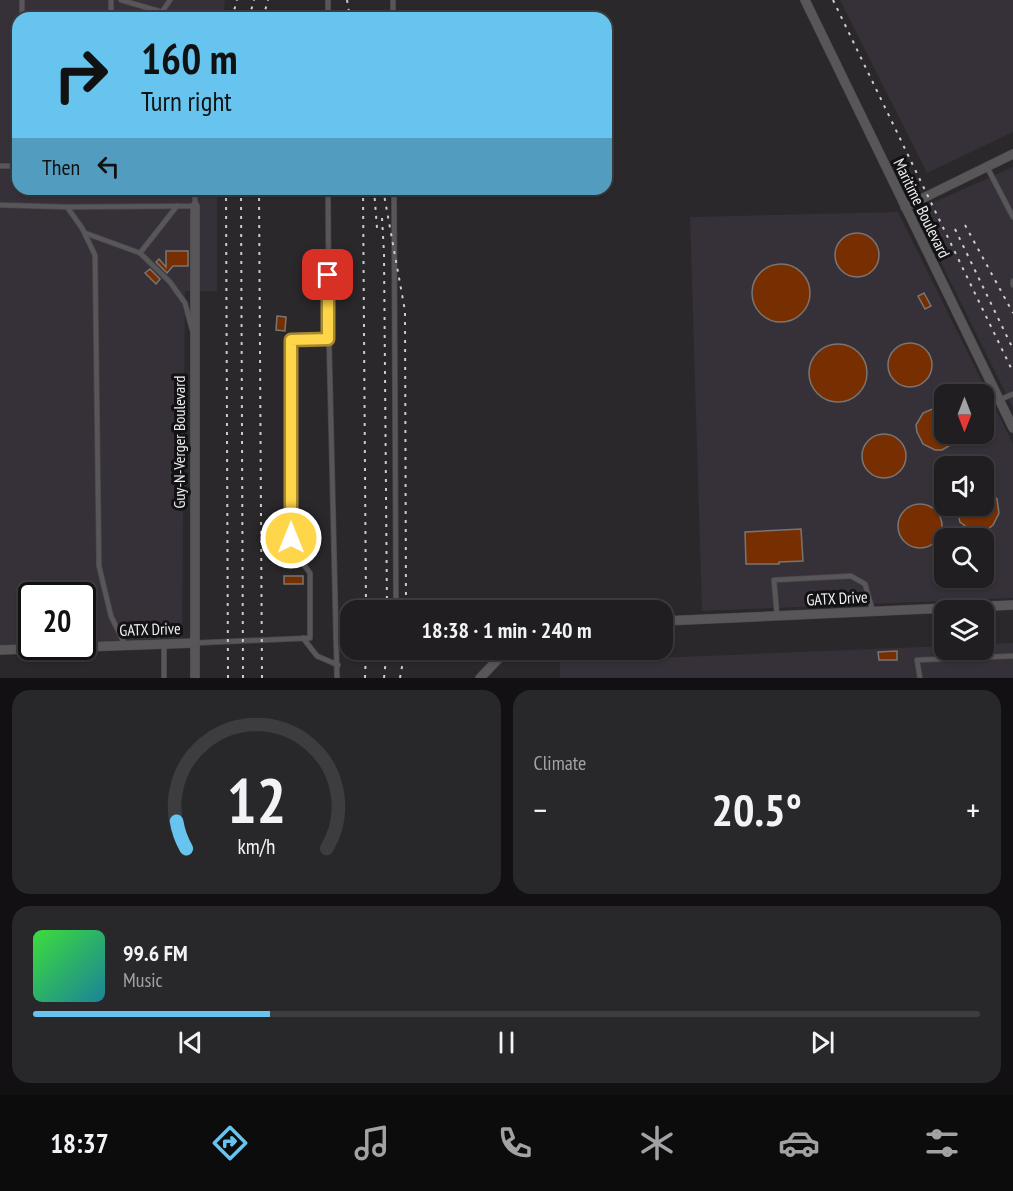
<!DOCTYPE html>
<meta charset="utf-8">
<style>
:root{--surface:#201e20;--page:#282729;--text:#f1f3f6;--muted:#a2a2a5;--line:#3d3c3e;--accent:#66c4ef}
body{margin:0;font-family:"PT Sans Narrow",sans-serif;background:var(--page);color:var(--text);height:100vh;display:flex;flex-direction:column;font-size:22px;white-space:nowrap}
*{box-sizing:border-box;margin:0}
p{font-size:20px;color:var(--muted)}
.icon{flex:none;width:33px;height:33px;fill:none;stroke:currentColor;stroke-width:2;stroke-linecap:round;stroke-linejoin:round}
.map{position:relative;height:678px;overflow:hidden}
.drawer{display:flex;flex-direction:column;gap:12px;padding:12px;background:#121012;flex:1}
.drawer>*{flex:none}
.guide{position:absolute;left:12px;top:12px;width:600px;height:183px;border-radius:18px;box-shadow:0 2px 4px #0004,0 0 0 2px var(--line);background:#66c4ef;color:#111;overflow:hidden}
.needle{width:39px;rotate:180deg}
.buttons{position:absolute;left:934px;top:384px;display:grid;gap:12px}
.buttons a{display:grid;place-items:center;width:60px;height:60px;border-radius:12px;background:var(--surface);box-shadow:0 2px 4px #0004,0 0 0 2px var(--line);font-size:30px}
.speed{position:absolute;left:18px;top:582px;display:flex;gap:12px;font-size:30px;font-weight:700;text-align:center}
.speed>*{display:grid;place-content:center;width:78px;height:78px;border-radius:50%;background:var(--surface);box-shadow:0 2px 4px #0004,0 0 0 2px var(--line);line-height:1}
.speed .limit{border:3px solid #111;border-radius:9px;background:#fff;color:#111}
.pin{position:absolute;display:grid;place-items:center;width:51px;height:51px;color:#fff;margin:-26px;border-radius:12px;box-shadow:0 3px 9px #0006}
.me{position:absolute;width:66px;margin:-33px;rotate:0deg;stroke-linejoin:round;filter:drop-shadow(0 0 4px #0008)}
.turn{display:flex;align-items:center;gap:21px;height:126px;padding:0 30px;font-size:27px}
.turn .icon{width:78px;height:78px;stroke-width:2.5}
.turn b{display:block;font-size:42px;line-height:51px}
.then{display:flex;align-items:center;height:57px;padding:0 30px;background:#0003;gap:12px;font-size:22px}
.big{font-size:45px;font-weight:700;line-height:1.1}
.drawer .tile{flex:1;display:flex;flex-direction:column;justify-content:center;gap:9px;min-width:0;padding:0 21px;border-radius:18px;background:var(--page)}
.drawer .dial{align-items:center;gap:0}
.dial svg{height:156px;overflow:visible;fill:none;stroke:var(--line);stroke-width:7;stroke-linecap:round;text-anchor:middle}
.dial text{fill:var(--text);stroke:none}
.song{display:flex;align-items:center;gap:18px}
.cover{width:72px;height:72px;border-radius:9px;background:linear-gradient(135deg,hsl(120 70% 55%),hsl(190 70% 35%))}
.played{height:6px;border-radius:3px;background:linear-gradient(90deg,var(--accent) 25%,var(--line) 25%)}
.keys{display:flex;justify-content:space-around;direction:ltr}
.heat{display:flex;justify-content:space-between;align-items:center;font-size:33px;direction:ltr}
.drawer .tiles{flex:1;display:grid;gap:12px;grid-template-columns:1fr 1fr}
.tile:last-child{grid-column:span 2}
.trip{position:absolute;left:340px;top:600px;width:333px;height:60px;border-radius:18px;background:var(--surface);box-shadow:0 2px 4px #0004,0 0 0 2px var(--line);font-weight:700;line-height:60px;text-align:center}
.menu{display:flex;height:96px;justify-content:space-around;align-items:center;background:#0d0c0d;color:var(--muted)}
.menu .icon{width:42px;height:42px}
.menu .selected{color:var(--accent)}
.menu b{font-size:27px;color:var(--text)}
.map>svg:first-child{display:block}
.built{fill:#363038;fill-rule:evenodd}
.building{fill:#772f01;stroke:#797573;stroke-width:1.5}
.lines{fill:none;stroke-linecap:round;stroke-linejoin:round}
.lane-casing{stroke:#484649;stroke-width:6}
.street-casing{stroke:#484649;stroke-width:10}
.lane{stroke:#585659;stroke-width:4.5}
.street{stroke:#585659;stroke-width:9}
.rail{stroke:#cdcbce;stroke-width:2;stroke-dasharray:3 6;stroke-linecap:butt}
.route-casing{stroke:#a68a30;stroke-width:15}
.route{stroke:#ffd54a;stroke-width:10}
.labels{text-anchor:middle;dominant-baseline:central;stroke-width:6;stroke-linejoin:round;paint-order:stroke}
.street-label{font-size:16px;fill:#efeef0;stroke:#121113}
</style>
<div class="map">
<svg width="1013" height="678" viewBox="0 0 1013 678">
<rect width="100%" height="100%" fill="#2a282b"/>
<g class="built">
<polygon points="0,0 225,0 223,18 18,18 18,189 217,189 217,291 185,291 182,638 83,642 82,596 32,596 31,644 0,646"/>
<polygon points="840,0 1013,0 1013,132 927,173"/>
<polygon points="1013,167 1013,408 927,234 921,217 921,208"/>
<path d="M898,212l115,232v154l-311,13 -12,-394zM945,394h39v40h-39zM945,466h39v40h-39zM945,538h39v40h-39z"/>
<polygon points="1013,643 1013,678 560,678 560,662 945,646 945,650 984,650 984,644"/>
</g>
<g class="building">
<circle cx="857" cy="255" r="22"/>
<polygon points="166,251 188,251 188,266 173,266 167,273 156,262 159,259 166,267"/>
<circle cx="781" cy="293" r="29"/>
<polygon points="150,269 160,279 156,284 145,273"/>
<polygon points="924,293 931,306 925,309 918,296"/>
<polygon points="277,316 286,317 285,331 276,330"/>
<circle cx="910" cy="365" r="22"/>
<circle cx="838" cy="373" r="29"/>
<polygon points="937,407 945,407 945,434 961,434 954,443 942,450 935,450 923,444 917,432 916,425 923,413"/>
<circle cx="884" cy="456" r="22"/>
<polygon points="984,488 997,499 999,513 993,525 987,530 972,531 960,522 956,506 984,506"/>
<circle cx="920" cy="526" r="22"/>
<polygon points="801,529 803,561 779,562 779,564 746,564 745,532"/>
<rect x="284" y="576" width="19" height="8"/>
<polygon points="897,651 897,660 879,660 878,652"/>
</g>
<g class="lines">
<g class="lane-casing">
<g id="lane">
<polyline points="22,0 22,18"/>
<polyline points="111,0 111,18"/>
<polyline points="121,0 162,12"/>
<polyline points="328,0 328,18"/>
<polyline points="393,0 393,18"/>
<polyline points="162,18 162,12 170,0"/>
<polyline points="0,166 18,166"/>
<polyline points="987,167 1013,217"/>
<polyline points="328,189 329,339 337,678"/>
<polyline points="394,189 396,610"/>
<polyline points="0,205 67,207 82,228 95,255 99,566 111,616 125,645"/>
<polyline points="67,207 195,206 195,189"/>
<polyline points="85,233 140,253 170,282 185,303 192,329"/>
<polyline points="140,253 177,206"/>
<polyline points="1013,281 1013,285"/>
<polyline points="999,400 1013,394"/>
<polyline points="777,616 774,580 851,576 865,584 873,612"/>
<polyline points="338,631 351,631"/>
<polyline points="303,638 317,656 338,665"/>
<polyline points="194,643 310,638 310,573 295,553 291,538 291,340 329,339"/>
<polyline points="164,644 164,678"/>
<polyline points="920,678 917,660 1013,656"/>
</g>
</g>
<g class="street-casing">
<g id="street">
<polyline points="805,0 1013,428"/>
<polyline points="195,206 195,678"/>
<polyline points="905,207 1013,154"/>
<polyline points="663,621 1013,605"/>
<polyline points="0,650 194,643"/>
<polyline points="480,678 507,650"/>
</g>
</g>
<use href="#lane" class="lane"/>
<use href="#street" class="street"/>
<g class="rail">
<polyline points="347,0 350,18"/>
<polyline points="833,0 1013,372"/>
<polyline points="232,18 237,0"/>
<polyline points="249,18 254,0"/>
<polyline points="263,18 268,0"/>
<polyline points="226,189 228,678"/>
<polyline points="241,189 243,678"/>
<polyline points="259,189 262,678"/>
<polyline points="363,189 366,610"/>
<polyline points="374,189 377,228"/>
<polyline points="383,189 405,311 406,610"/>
<polyline points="382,218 384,253 387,610"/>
<polyline points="965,225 1013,313"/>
<polyline points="955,229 1013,349"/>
<polyline points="365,678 366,650"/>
<polyline points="384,678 387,650"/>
<polyline points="400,678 405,650"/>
</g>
</g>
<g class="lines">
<g class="route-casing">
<polyline id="route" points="291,538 291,340 328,339 328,275"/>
</g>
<use href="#route" class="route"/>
</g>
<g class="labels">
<g class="street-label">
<text transform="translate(922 208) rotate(64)">Maritime Boulevard</text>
<text transform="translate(179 442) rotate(-90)">Guy-N-Verger Boulevard</text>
<text transform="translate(837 598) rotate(-3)">GATX Drive</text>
<text transform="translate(150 629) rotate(-2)">GATX Drive</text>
</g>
</g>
</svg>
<div class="buttons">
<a><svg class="needle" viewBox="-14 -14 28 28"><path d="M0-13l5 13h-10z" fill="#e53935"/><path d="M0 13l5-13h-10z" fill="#a2a2a5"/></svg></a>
<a><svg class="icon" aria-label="sound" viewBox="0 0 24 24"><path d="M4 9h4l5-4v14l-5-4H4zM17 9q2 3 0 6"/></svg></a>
<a><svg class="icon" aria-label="search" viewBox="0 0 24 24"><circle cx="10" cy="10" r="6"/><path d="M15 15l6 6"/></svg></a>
<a><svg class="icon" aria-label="layers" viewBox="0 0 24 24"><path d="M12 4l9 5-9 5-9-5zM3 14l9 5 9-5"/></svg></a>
</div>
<div class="speed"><div class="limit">20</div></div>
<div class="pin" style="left:328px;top:275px;background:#d93025"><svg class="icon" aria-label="arrive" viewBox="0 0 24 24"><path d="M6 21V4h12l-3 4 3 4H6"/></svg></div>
<svg class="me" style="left:291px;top:538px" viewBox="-20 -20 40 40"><circle r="17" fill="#ffd54a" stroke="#fff" stroke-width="3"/><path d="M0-11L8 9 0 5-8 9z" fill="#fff"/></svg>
<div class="trip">18:38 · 1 min · 240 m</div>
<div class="guide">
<div class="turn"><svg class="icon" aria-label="right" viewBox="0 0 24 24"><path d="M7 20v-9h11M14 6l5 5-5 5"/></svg><div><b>160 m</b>Turn right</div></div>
<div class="then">Then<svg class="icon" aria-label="left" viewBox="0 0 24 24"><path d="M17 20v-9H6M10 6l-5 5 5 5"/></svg></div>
</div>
</div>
<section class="drawer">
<div class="tiles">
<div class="tile dial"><svg viewBox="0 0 100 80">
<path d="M14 69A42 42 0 1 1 86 69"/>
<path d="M14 69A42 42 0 0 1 9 55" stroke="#66c4ef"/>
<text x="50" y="56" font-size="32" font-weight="700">12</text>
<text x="50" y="72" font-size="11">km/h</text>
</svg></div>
<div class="tile"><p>Climate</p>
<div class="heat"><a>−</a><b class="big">20.5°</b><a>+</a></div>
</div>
<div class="tile">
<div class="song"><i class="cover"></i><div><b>99.6 FM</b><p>Music</p></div></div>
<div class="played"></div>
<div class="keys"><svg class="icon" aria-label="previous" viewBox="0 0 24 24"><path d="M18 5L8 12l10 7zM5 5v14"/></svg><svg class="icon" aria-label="pause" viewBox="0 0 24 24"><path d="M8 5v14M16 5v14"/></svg><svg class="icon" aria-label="next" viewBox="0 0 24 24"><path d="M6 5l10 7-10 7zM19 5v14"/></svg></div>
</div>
</div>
</section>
<nav class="menu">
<b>18:37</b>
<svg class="icon selected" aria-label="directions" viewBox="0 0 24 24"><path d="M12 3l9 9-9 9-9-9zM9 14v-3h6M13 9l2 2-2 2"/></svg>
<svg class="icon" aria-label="music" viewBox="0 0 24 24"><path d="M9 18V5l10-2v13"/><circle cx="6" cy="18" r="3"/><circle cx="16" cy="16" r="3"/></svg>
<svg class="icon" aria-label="phone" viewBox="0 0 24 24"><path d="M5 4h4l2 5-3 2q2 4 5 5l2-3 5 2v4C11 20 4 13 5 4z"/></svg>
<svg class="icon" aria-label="climate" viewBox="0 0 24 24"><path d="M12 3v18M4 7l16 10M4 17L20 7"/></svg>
<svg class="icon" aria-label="car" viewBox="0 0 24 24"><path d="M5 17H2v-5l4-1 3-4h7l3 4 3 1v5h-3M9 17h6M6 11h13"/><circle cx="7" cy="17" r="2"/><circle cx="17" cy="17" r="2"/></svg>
<svg class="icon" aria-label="filters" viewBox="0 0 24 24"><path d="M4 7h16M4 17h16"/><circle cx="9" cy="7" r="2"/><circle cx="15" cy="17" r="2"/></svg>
</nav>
